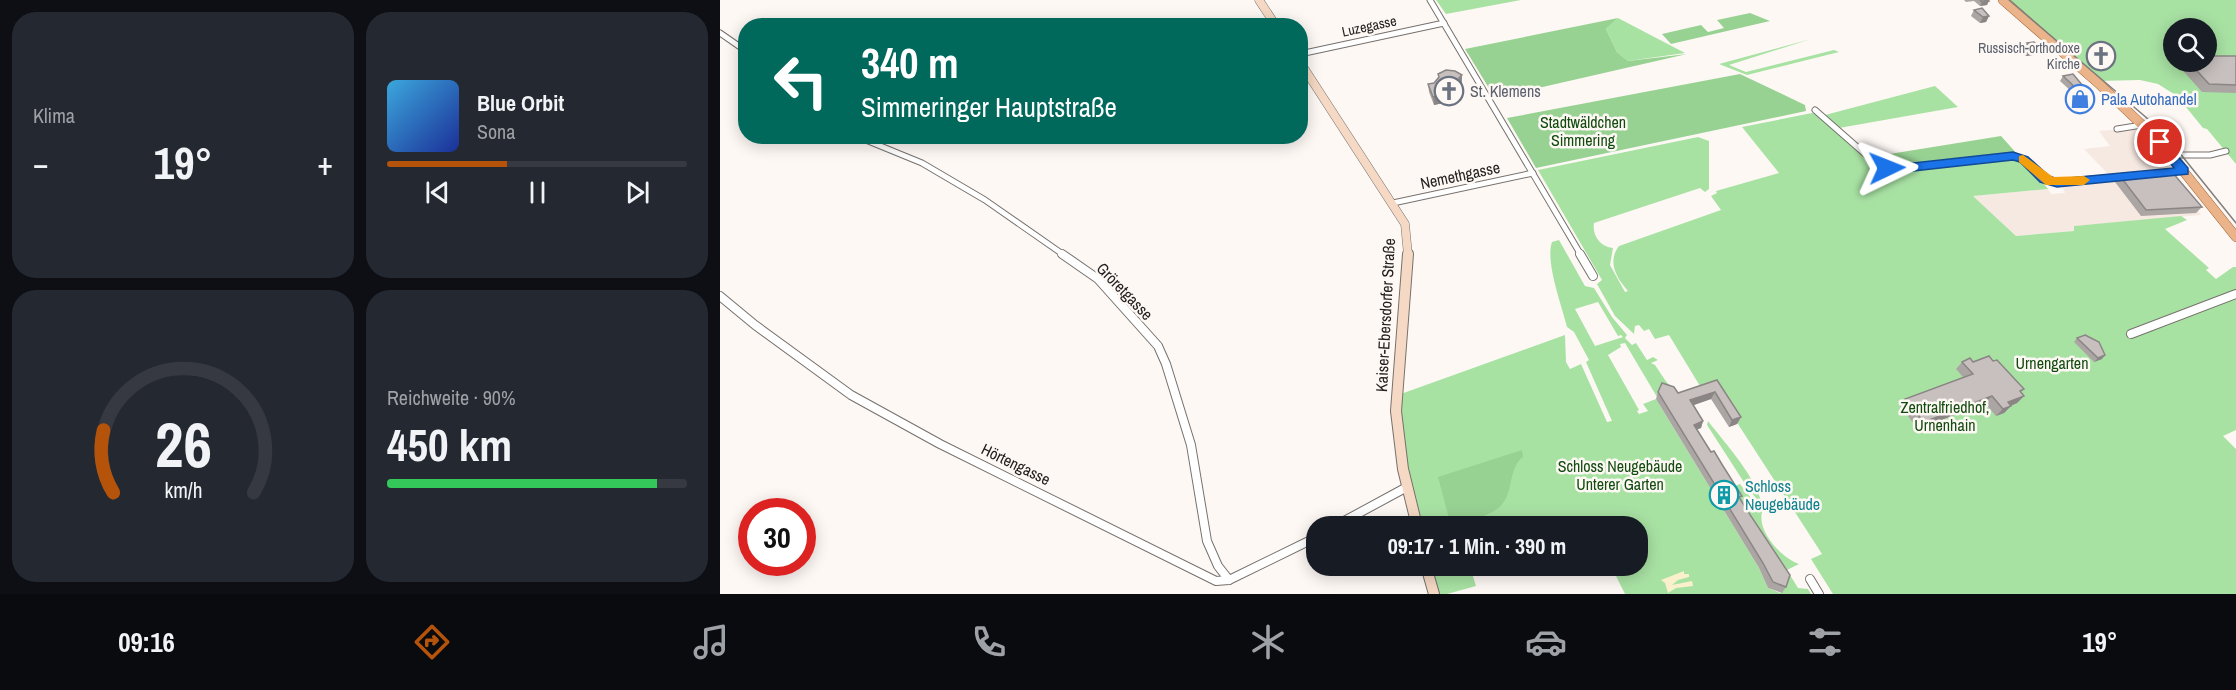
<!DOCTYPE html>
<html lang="de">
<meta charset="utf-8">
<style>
:root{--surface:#171b24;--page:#242831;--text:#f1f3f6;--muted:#9ea1a6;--line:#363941;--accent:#b45309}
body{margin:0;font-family:"Archivo Narrow",sans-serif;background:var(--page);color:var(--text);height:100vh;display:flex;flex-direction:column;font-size:22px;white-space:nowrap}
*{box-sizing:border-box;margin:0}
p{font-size:20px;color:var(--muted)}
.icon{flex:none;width:33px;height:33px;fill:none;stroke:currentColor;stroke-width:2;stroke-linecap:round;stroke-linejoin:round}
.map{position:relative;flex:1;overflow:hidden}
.side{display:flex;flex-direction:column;gap:12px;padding:12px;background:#0d0f14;width:720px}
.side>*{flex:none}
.top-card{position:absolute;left:18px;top:18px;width:570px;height:126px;border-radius:24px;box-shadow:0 3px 15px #0003;background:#00695c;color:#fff;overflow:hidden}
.tools{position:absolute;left:1443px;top:18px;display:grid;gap:12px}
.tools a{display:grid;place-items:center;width:54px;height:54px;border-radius:50%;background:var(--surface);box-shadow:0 3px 15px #0003;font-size:30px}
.speed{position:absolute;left:18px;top:498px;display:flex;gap:12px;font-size:30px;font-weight:700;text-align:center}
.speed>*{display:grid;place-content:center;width:78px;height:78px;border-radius:50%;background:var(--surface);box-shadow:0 3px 15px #0003;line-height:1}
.speed .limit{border:9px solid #d22;background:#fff;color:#111}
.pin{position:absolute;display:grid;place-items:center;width:51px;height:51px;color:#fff;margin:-26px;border:3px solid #fff;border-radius:50%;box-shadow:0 2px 6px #0007}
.me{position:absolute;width:66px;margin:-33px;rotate:88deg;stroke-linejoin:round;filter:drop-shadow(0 0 4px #0008)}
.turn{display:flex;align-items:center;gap:21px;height:126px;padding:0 24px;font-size:27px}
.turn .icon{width:78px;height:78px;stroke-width:2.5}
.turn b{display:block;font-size:42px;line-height:51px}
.big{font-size:45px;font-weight:700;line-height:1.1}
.side .card{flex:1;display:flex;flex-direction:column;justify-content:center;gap:9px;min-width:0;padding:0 21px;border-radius:24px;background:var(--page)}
.side .dial{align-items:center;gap:0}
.dial svg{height:156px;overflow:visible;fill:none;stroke:var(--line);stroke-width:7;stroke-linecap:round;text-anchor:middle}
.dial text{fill:var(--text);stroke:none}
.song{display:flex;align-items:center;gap:18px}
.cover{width:72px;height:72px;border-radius:9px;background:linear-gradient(135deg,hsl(200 70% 55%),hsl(230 70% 35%))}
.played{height:6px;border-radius:3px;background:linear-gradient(90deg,var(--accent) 40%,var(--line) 40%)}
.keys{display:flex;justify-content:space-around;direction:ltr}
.heat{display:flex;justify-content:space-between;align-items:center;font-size:33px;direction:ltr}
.charge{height:9px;border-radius:4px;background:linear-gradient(90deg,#34c759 90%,var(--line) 0)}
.side .tiles{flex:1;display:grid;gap:12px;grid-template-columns:repeat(2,1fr)}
.trip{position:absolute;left:586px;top:516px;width:342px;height:60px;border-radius:24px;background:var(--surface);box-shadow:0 3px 15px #0003;font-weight:700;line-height:60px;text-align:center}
.dock{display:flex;height:96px;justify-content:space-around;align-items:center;background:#090b0e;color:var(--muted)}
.dock .icon{width:42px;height:42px}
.dock .active{color:var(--accent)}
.dock b{font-size:27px;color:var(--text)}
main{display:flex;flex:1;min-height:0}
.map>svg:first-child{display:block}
.built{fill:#f6e9e1}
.green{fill:#a8e2a3;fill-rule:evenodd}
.forest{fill:#98d293}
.sand{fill:#faf0cb}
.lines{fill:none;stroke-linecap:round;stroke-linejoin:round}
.minor-far1-casing{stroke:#76716d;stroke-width:7}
.minor-casing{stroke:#76716d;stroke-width:10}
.secondary-far1-casing{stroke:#76716d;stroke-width:9}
.secondary-casing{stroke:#76716d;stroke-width:12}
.primary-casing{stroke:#9d6031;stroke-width:10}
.minor-far1{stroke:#fff;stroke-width:5}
.minor{stroke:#fff;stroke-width:8}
.secondary-far1{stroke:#f5d9c4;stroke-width:8}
.secondary{stroke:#f5d9c4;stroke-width:10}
.primary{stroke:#ebb389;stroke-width:9}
.tram{stroke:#827f7d;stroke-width:1.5}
.wall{fill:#aba5a3}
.shaded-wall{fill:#8b8685}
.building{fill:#c7c0be;stroke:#8b8685;stroke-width:1.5}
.route{fill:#1a73e8;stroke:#114b97;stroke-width:1.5}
.slow{fill:#f59e0b}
.labels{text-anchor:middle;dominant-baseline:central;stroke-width:5;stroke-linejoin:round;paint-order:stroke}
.far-street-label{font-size:14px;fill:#242221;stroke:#fef8f5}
.far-worship-label{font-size:14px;fill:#5b616d;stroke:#fef8f5;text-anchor:end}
.worship-label{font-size:16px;fill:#5b616d;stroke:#fef8f5;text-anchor:start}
.shop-label{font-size:16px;fill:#366cbe;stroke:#fef8f5;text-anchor:start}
.park-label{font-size:16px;fill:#114b0e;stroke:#fef8f5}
.street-label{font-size:16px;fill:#242221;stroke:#fef8f5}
.culture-label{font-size:16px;fill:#0d838f;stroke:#fef8f5;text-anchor:start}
</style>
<main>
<section class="side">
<div class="tiles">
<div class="card"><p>Klima</p>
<div class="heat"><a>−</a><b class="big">19°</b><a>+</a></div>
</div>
<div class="card">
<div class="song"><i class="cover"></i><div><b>Blue Orbit</b><p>Sona</p></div></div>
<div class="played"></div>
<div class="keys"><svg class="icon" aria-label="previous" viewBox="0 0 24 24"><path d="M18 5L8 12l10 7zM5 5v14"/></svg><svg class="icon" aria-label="pause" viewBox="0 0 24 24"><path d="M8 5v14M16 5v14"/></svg><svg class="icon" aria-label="next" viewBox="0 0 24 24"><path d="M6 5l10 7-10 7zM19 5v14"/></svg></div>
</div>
<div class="card dial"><svg viewBox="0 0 100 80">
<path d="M14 69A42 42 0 1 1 86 69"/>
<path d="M14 69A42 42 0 0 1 9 37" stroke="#b45309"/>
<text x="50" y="56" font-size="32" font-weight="700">26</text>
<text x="50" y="72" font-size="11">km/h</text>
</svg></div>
<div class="card"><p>Reichweite · 90%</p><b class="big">450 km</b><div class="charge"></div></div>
</div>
</section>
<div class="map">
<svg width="1516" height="594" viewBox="0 0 1516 594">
<rect width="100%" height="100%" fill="#fef8f5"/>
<g class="built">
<polygon points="1413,128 1450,169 1389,175 1364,149 1390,146 1379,131"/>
<polygon points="1445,176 1456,177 1481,215 1354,226 1354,231 1296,236 1253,196 1328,189 1331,194 1345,193 1342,185"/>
</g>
<g class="green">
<polygon points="716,0 801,0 726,14"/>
<path d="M1286,0h230v164l-29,-35 -4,-1 -26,-32 -19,-12 -18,-4 -42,1zM1454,28h32v34h-32z"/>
<polygon points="898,18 965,53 908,61 897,52 886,29"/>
<polygon points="1091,39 1009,65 1026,72 1114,50 1119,52 1027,75 999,64"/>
<polygon points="1215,86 1238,107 1119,128 1105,115"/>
<path d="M1092,113l7,2 52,47 17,7 128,-11 21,17 11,14 -75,7 43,40 58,-5v-5l107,-10 6,4 -22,9 44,39 -3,2 10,9 17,-12h3v163l-13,6 13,13v145h-403l-22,-35 11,-5 -108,-167 -11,4 -34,-56 -14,4 -6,-10 -5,2 -5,-6 -4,1 -1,8 -19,-18 -18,-32 5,-4 -64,-110 160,-33 11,4v48l-4,3 -5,-4 -106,35c-2,12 6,24 19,25l-3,17 15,27 3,-1c-12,-14 -21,-29 -9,-45l102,-36 -10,-14 6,-3 -1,-2 63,-18 -37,-46z"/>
<path d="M839,240l26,46 9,2 18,29 15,18 -2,3 7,7 4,-2 11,17 6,-3 5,3 -7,3 4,2c7,10 12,20 22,27l-20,5 -32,-54 -5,1 1,3 -13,8 31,55 -2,1 2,3 9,-3 -5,-7 13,-5 103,169 9,20 12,5 3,-2 -53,-103 10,-4 22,28c-5,20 20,46 37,52l-12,6 11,18 10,1 3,5h-186l-14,-28h27v-40h-221l-10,-39 -9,-92 167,-60 1,27 4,7 11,-5 26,58 5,-1 -26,-59 3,-2 -15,-28 -7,-5c-5,-21 -22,-65 -15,-85zM878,302l20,34 3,-1 2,2 -28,9 -20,-37z"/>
<path d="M988,421c20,26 47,54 55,86l-16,-20 -40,-62z"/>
<polygon points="706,566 767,566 751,570 756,586 727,594 714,594"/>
</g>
<g class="forest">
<polygon points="1030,13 1050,21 951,44 942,34 981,25 988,32 1004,28 997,20"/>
<polygon points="898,18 886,29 897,52 908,61 967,54 775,98 745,49"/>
<polygon points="1020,74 1085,105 1086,111 816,168 787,118"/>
<polygon points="1281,136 1298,155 1171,167 1151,157"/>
<path d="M802,450l1,7c-14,10 -10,33 -20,46 -10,14 -36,17 -52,23l-13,-49z"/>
</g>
<polygon class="sand" points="964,571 964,574 969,574 969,577 958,580 952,585 972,581 973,586 956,588 948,593 945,583 941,580"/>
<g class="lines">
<g class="minor-far1-casing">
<g id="minor-far1">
<polyline points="710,0 861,255"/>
<polyline points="0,33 26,51"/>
<polyline points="580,54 724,23"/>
<path d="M1095,110l57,50 23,9 118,-13c17,5 25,21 42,26l74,-6"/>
<polyline points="1397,129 1422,125"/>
<polyline points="136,136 202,163 265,200 344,255"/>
<polyline points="1451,155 1490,155 1506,151"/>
<polyline points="1420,175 1464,171"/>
<polyline points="673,203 813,173"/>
</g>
</g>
<g class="minor-casing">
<g id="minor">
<polyline points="342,254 378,279 438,346 446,364 471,445 487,541 498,566 509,580"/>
<polyline points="860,254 873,276"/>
<polyline points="0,296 35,325 131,395 220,444 496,581 509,580 597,537"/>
<polyline points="1411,334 1516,294"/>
<polyline points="615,526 687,487"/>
<polyline points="1090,579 1099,594"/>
</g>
</g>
<g class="secondary-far1-casing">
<g id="secondary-far1">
<polyline points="539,0 556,26"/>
<polyline points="580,62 685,224 688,255"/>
</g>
</g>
<g class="secondary-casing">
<g id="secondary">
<polyline points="688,254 676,411 683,469 697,526"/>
<polyline points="706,566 714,594"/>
</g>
</g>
<g class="primary-casing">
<polyline id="primary" points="1283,0 1377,82 1440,142 1516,237"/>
</g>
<use href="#minor-far1" class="minor-far1"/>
<use href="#minor" class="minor"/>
<use href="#secondary-far1" class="secondary-far1"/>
<use href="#secondary" class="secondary"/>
<use href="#primary" class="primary"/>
<polyline class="tram" points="1289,0 1442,131 1516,223"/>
</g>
<g class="wall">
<polygon points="1244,0 1268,0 1267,5 1260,6 1254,1 1246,2"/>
<polygon points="1254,10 1269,16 1266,22 1260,23 1251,16"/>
<polygon points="1307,43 1322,48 1320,52 1315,53 1313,55 1306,56 1301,52"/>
<polygon points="1516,56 1516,93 1482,92 1457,64 1459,62 1486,62"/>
<polygon points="718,74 742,75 742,83 741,85 741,90 736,91 733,94 733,101 714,105 709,92 708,84 714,83 718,78"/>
<polygon points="1343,76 1373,98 1366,106 1356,101 1351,96 1353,93 1340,81"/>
<polygon points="1400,176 1482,207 1476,213 1421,216 1395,182"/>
<polygon points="1357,338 1382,359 1374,362 1354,342"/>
<polygon points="1242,362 1253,362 1301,392 1304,396 1297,403 1291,406 1284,413 1276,416 1265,403 1198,429 1180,406 1185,399 1243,377 1236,369"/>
<polygon points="997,380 1021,417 1017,424 1009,427 991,399 974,405 983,421 981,428 977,429 1020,499 1066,587 1062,593 1048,588 1039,568 936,399 938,392 958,393"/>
</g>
<g class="shaded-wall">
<polygon points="1269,1 1267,5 1260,6 1262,2"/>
<polygon points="1269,16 1266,22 1260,23 1263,17"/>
<polygon points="1322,48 1320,52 1315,53 1313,55 1306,56 1309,52 1315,50"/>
<polygon points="742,75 741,90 736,91 733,94 733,101 714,105 713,97 739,78"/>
<polygon points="1385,355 1382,359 1374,362 1378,358"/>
<polygon points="995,392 991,399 968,407 970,400"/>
<polygon points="1272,396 1265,403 1198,429 1204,422"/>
<polygon points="1304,396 1297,403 1283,409 1288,402"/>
<polygon points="1291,406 1284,413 1276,416 1283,409"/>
<polygon points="1021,417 1017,424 1009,427 1012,420"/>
<polygon points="983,421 981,428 971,432 974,425"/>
</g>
<g class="building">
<polygon points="1260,0 1268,0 1269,1 1262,2"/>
<polygon points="1262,8 1269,16 1263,17 1254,10"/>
<polygon points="1314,42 1322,48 1315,50 1307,43"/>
<polygon points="1311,46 1316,51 1309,52 1303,47"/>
<polygon points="1486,56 1516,56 1516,85 1489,84 1469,62 1486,62"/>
<polygon points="726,70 735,71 742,75 739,78 741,82 735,83 731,88 733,93 713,97 708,84 714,83 719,77 718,74"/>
<polygon points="1353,74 1373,98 1370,101 1360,96 1355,91 1358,90 1343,76"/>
<polygon points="1452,172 1482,207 1426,210 1400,176"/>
<polygon points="1365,335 1379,342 1385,355 1378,358 1357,338"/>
<polygon points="1269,356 1273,361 1277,360 1304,389 1300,391 1304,396 1288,402 1291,406 1283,409 1272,396 1204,422 1185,399 1253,374 1242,362 1250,358 1253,362"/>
<polygon points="997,380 1021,417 1012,420 995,392 970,400 983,421 974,425 991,452 994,451 1003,466 1022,496 1019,497 1025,507 1070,575 1066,587 1053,582 1043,563 938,392 942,383 954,387 958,393"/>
</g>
<polygon class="route" points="1440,138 1444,140 1468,168 1468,174 1337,187 1320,182 1300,162 1293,160 1175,173 1162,171 1161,168 1167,164 1175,165 1293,152 1308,157 1329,176 1338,179 1454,168 1434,142"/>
<polygon class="slow" points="1303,155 1333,177 1364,176 1370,180 1364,185 1326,185 1299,162 1299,156"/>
<defs>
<g id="church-ring" transform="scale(1.5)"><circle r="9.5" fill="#fef8f5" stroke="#6b7280" stroke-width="1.5"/><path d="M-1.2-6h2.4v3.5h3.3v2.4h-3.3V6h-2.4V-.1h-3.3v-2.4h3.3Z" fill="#6b7280"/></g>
<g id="shop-ring" transform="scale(1.5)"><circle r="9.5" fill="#fef8f5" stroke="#3f7fe0" stroke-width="1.5"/><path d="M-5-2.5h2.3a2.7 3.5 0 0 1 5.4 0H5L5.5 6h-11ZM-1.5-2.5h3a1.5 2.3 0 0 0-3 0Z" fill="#3f7fe0"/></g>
<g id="building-ring" transform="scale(1.5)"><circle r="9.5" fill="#fef8f5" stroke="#0f9aa8" stroke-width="1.5"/><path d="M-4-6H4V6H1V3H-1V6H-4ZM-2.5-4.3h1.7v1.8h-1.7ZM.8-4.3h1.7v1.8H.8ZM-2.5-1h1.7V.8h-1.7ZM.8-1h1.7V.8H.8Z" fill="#0f9aa8"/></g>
</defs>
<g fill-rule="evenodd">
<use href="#church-ring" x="1381" y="56"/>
<use href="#church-ring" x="729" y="91"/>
<use href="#shop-ring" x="1360" y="99"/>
<use href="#building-ring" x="1004" y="495"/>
</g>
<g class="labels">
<g class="far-street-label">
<text transform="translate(649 26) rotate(-12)">Luzegasse</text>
</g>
<g class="far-worship-label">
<text x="1360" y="48">Russisch-orthodoxe<tspan x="1360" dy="16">Kirche</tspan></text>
</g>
<g class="worship-label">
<text x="750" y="91">St. Klemens</text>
</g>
<g class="shop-label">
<text x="1381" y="99">Pala Autohandel</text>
</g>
<g class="park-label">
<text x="863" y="122">Stadtwäldchen<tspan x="863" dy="18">Simmering</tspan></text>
<text x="1332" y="363">Urnengarten</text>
<text x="1225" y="407">Zentralfriedhof,<tspan x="1225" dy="18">Urnenhain</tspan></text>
<text x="900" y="466">Schloss Neugebäude<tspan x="900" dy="18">Unterer Garten</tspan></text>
</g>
<g class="street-label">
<text transform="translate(740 175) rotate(-12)">Nemethgasse</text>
<text transform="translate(405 291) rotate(46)">Gröretgasse</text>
<text transform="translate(665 315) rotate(-87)">Kaiser-Ebersdorfer Straße</text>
<text transform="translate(296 464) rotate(26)">Hörtengasse</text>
</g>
<g class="culture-label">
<text x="1025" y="486">Schloss<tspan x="1025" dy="18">Neugebäude</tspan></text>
</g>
</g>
</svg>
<div class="tools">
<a><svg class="icon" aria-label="search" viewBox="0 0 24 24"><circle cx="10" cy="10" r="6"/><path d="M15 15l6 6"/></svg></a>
</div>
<div class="speed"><div class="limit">30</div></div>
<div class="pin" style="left:1440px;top:142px;background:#d93025"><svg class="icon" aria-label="arrive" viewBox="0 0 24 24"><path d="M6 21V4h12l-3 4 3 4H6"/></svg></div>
<svg class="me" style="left:1167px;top:168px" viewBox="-20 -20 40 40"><path d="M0-17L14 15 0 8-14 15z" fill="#1a73e8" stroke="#fff" stroke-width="4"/></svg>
<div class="trip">09:17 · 1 Min. · 390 m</div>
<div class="top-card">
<div class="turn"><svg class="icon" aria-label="left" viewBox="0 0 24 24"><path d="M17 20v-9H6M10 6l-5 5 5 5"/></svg><div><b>340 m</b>Simmeringer Hauptstraße</div></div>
</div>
</div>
</main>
<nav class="dock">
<b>09:16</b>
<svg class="icon active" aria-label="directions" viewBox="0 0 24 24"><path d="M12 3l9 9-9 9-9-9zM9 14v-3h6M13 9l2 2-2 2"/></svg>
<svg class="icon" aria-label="music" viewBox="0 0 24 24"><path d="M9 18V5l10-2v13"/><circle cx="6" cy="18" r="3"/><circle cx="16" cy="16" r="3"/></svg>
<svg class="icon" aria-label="phone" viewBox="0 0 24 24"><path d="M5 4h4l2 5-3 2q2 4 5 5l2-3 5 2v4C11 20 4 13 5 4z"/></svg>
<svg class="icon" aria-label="climate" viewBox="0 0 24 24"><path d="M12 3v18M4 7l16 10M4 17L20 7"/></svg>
<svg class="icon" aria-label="car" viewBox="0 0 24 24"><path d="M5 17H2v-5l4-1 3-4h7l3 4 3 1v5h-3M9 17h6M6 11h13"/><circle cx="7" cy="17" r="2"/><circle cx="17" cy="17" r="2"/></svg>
<svg class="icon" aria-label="filters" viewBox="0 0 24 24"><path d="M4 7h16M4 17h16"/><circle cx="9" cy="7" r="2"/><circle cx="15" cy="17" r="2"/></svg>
<b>19°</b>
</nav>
